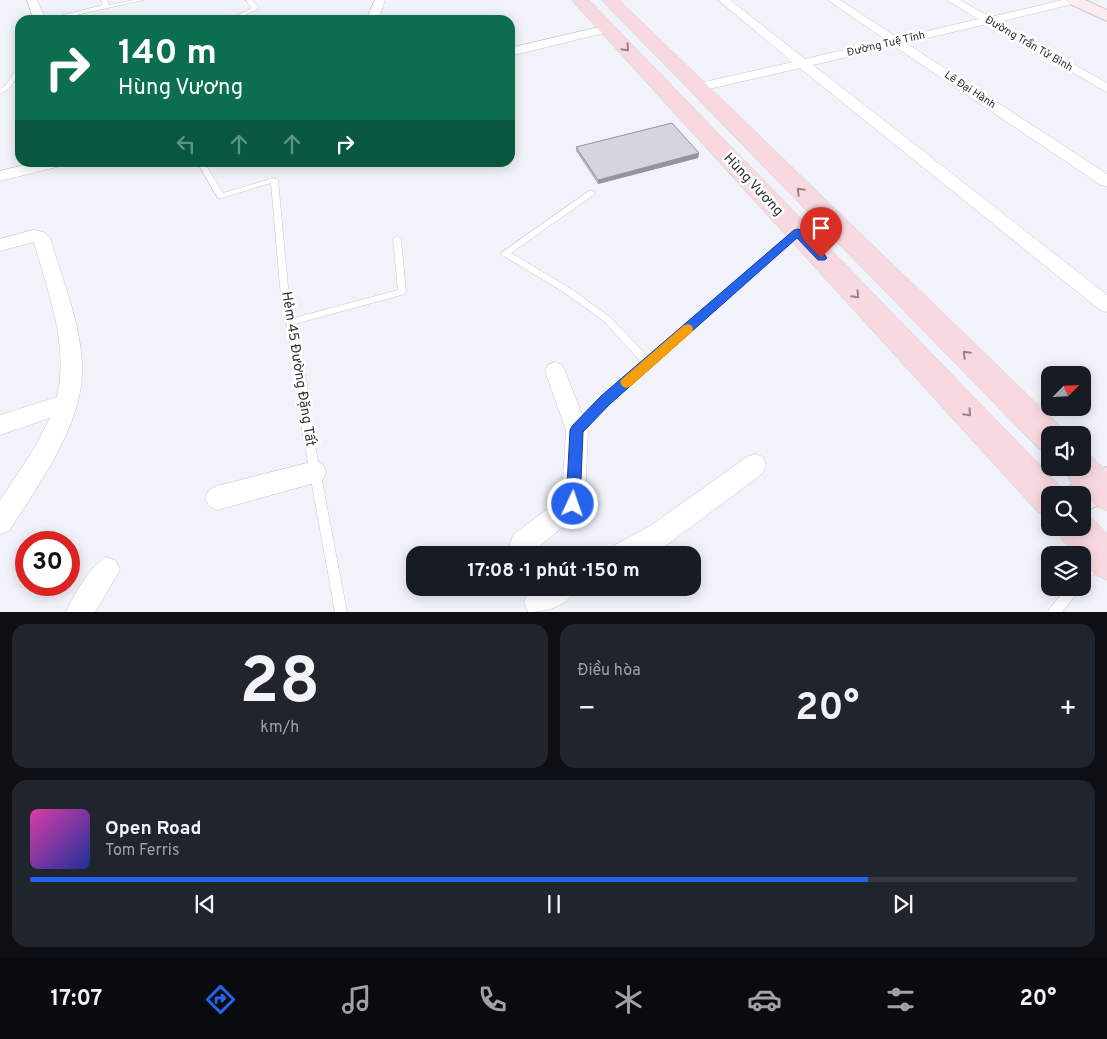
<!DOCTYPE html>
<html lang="vi">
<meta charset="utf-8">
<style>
:root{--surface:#171b24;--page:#20242c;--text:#f1f3f6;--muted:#9ea1a6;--line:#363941;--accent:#2563eb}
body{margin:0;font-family:Overpass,sans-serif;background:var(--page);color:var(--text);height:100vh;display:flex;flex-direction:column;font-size:19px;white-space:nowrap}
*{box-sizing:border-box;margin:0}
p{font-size:16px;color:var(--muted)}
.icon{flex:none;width:28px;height:28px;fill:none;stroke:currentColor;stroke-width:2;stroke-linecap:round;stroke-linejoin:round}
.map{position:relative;height:612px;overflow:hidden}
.sheet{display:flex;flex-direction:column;gap:12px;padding:12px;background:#0d0f14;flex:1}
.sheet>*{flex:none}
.hud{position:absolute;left:15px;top:15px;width:500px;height:152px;border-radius:15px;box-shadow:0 2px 12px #0003;background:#0b6e4f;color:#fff;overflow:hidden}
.needle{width:32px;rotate:66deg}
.buttons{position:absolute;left:1041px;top:366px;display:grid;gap:10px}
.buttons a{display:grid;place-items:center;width:50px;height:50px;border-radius:10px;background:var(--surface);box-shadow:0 2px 12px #0003;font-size:25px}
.speed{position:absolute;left:15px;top:531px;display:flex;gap:10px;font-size:25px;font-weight:700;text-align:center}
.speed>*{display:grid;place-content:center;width:65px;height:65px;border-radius:50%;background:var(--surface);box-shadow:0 2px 12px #0003;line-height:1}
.speed .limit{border:8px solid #d22;background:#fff;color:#111}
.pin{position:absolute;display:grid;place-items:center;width:42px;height:42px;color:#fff;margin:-51px -21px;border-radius:50% 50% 50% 0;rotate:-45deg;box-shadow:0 0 5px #0007}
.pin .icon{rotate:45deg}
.me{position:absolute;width:55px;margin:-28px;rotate:3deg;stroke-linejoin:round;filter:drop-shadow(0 0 4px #0008)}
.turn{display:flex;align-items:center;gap:18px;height:105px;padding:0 20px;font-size:22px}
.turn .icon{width:65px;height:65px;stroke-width:2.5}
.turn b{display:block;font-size:35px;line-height:42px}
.lanes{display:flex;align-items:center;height:48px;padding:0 20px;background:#0003;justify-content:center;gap:25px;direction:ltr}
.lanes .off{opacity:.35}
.big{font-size:38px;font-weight:700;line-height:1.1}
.sheet .card{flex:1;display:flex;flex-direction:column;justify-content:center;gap:8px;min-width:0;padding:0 18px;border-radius:15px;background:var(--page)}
.sheet .dial{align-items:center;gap:0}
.dial b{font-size:65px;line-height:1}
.song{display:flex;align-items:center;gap:15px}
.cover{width:60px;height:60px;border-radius:8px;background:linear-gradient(135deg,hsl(320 70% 55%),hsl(230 70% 35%))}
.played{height:5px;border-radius:2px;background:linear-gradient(90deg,var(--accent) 80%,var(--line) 80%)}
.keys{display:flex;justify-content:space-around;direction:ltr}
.heat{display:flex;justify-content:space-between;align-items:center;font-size:28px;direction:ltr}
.sheet .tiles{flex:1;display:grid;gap:12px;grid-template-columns:1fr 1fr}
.card:last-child{grid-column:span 2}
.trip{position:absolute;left:406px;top:546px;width:295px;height:50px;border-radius:15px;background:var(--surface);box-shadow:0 2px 12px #0003;font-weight:700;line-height:50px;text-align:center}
.menu{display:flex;height:80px;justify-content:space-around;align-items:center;background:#090b0e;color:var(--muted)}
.menu .icon{width:35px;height:35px}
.menu .current{color:var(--accent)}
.menu b{font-size:22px;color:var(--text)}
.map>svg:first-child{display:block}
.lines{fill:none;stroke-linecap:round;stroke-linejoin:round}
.lane-casing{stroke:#c6c7ce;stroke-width:1}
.street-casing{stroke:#c6c7ce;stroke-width:1}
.secondary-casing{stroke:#c6c7ce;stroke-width:2}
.primary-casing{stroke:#d1d1d2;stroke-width:1}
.lane{fill:#fff;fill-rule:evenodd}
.street{fill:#fff;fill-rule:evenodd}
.secondary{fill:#fcecef;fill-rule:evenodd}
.primary{fill:#f9d9e0;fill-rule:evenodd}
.wall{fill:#b6b7be}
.shaded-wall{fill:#94959b}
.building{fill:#d4d5dd;stroke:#94959b}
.oneway{stroke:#94848a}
.route{fill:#2563eb;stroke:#184099}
.slow{fill:#f59e0b}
.labels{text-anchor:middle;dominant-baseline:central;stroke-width:5;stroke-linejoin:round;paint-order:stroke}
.far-street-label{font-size:11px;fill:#303033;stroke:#fff}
.street-label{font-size:14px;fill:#303033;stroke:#fff}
</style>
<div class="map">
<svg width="1107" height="612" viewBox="0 0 1107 612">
<rect width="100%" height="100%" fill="#f2f3fa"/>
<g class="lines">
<g class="lane-casing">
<g id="lane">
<polygon points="101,0 107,0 109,5 134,0 144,0 53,20 43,20 103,5"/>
<polygon points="246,0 252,0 258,7 256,10 233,20 226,20 252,8"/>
<path d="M20,66c0,11 -10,23 -20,28v-5l5,-3 13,-19z"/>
<polygon points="197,162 204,162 223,193 274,178 278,180 288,287 294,318 398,290 393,239 397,236 401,239 406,292 405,294 295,324 307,385 311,424 347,612 335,612 301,424 297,385 280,287 271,183 221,198 218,198"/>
<polygon points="589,191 592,191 596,193 511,253 571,289 610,317 648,357 795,230 801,230 802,232 609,403 581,433 577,435 573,433 572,430 573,427 603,397 642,363 604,321 565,293 502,255 501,253"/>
<path d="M1097,554l4,2 2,4c-3,8 -13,19 -21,23v-16l11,-11z"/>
<polygon points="1067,588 1080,588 1078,592 1062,612 1048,612 1050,608"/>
</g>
</g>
<g class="street-casing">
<g id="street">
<polygon points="27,0 37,0 46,20 34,20"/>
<polygon points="375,0 385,0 378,20 366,20"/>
<polygon points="718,0 730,0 805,59 886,40 828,0 840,0 898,38 978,19 947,0 960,0 990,17 1063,0 1082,0 1081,2 998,22 1107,83 1107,92 987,24 906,43 1107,174 1107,186 1101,185 894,46 813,65 1107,295 1107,312 1100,310 800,68 696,92 691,91 689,88 691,85 793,62"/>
<polygon points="608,25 614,29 612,31 510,56 510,48"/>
<polygon points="37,162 67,162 65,165 0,181 0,171"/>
<path d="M33,230l11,2 6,6c12,41 30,83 32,126 3,58 -43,120 -73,167l-9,3v-33l35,-54 15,-29 -50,17v-20l57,-18c12,-52 -9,-105 -23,-155l-34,9v-12z"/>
<polygon points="555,362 562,365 565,371 588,430 585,504 581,512 536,549 538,555 512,555 510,544 513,535 562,498 566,430 545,371 548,365"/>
<polygon points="755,454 763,457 766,465 763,473 668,544 647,555 609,555 613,546 650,526 747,457"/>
<polygon points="315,461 323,464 326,472 323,480 315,483 217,510 209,506 205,498 209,490 217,486"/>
<path d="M107,557l9,4 4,9 -25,42h-29c7,-16 25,-48 41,-55z"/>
<path d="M538,588h38c-8,18 -29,24 -48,24l-4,-10 4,-9z"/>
</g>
</g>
<g class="secondary-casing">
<g id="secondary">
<polygon points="1065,0 1085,0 1107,10 1107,21 1068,3"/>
<polygon points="1107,467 1107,501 1082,513 1082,495 1066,495 1070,486"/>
</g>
</g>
<g class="primary-casing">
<g id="primary">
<polygon points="572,0 589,0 1062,488 1065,495 1050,495 1050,517 1038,512"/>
<polygon points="602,0 619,0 1061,427 1065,435 1050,435 1050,453 1039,449"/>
<path d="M1082,453l10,4 15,14v40c-19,-8 -36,-25 -44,-43h19z"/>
<polygon points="1082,513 1089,515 1107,534 1107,580 1094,574 1082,562 1082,555 1076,555 1063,541 1058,528 1082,528"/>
</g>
</g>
<use href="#lane" class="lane"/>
<use href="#street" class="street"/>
<use href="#secondary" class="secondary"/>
<use href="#primary" class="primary"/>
</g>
<polygon class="wall" points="576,147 699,153 698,158 598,184 576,151"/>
<polygon class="shaded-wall" points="699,153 698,158 598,184 598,180"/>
<polygon class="building" points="672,123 699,153 598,180 576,147"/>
<defs><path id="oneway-chevron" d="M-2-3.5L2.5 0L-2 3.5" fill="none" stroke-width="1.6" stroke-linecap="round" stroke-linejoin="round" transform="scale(1.25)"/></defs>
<g class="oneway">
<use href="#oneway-chevron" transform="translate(626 48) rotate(47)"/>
<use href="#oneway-chevron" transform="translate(800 191) rotate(-135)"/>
<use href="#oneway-chevron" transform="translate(856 295) rotate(47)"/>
<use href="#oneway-chevron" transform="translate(966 354) rotate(-135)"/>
<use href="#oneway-chevron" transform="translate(968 413) rotate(47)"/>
</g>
<polygon class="route" points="798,229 801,230 825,255 827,258 825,260 818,260 797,238 610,404 583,432 580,504 578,509 573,511 568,509 566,504 570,430 572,426 601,396 794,230"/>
<polygon class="slow" points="688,324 692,326 693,329 692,332 631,386 626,388 622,386 620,382 622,379 683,326"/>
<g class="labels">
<g class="far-street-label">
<text transform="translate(886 44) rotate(-13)">Đường Tuệ Tĩnh</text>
<text transform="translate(1029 44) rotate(30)">Đường Trần Tử Bình</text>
<text transform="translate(970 90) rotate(33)">Lê Đại Hành</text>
</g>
<g class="street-label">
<text transform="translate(753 185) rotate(47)">Hùng Vương</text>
<text transform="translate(298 369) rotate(81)">Hẻm 45 Đường Đặng Tất</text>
</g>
</g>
</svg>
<div class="buttons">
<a><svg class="needle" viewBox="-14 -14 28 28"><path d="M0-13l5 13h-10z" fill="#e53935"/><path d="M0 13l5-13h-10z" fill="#9ea1a6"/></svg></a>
<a><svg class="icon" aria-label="sound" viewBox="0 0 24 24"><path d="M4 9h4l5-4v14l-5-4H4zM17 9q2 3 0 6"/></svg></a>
<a><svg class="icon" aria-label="search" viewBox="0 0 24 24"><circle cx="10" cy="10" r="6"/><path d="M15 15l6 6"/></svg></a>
<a><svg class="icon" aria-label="layers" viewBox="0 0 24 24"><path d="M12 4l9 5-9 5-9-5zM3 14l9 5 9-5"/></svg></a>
</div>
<div class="speed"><div class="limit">30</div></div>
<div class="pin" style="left:821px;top:258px;background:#d93025"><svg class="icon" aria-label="arrive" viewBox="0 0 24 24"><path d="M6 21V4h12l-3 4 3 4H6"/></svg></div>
<svg class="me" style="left:573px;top:504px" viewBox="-20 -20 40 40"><circle r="17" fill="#2563eb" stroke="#fff" stroke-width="3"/><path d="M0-11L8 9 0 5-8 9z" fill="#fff"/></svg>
<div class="trip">17:08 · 1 phút · 150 m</div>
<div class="hud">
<div class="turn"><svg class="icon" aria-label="right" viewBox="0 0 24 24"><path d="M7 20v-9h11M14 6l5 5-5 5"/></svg><div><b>140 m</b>Hùng Vương</div></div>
<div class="lanes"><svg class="icon off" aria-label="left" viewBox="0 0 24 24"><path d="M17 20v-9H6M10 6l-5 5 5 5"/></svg><svg class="icon off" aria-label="ahead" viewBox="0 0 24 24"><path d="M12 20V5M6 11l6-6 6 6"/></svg><svg class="icon off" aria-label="ahead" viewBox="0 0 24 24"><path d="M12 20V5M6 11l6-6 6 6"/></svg><svg class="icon" aria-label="right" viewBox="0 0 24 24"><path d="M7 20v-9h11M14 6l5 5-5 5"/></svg></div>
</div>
</div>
<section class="sheet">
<div class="tiles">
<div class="card dial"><b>28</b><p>km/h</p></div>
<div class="card"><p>Điều hòa</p>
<div class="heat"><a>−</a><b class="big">20°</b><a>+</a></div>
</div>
<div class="card">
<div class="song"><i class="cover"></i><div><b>Open Road</b><p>Tom Ferris</p></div></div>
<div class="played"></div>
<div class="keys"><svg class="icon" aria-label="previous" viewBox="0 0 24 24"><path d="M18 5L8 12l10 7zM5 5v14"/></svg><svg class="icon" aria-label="pause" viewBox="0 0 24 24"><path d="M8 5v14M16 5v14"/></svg><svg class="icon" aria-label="next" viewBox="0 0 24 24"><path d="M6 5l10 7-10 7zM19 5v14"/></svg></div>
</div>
</div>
</section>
<nav class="menu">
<b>17:07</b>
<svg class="icon current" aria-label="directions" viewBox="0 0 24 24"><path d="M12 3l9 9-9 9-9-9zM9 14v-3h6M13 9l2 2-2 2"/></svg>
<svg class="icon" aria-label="music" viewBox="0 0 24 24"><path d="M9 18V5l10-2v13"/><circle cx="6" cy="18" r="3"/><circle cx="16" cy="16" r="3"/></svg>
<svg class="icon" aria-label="phone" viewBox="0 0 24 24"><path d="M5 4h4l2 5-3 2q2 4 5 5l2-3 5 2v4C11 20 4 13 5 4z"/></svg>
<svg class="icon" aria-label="climate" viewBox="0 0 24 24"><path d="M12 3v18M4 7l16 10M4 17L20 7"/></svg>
<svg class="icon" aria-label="car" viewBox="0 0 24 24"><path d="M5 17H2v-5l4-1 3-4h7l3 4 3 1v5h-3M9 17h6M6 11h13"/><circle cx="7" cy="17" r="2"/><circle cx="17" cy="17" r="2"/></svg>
<svg class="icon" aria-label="filters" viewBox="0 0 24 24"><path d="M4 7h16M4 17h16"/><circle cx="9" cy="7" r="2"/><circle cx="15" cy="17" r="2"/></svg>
<b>20°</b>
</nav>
